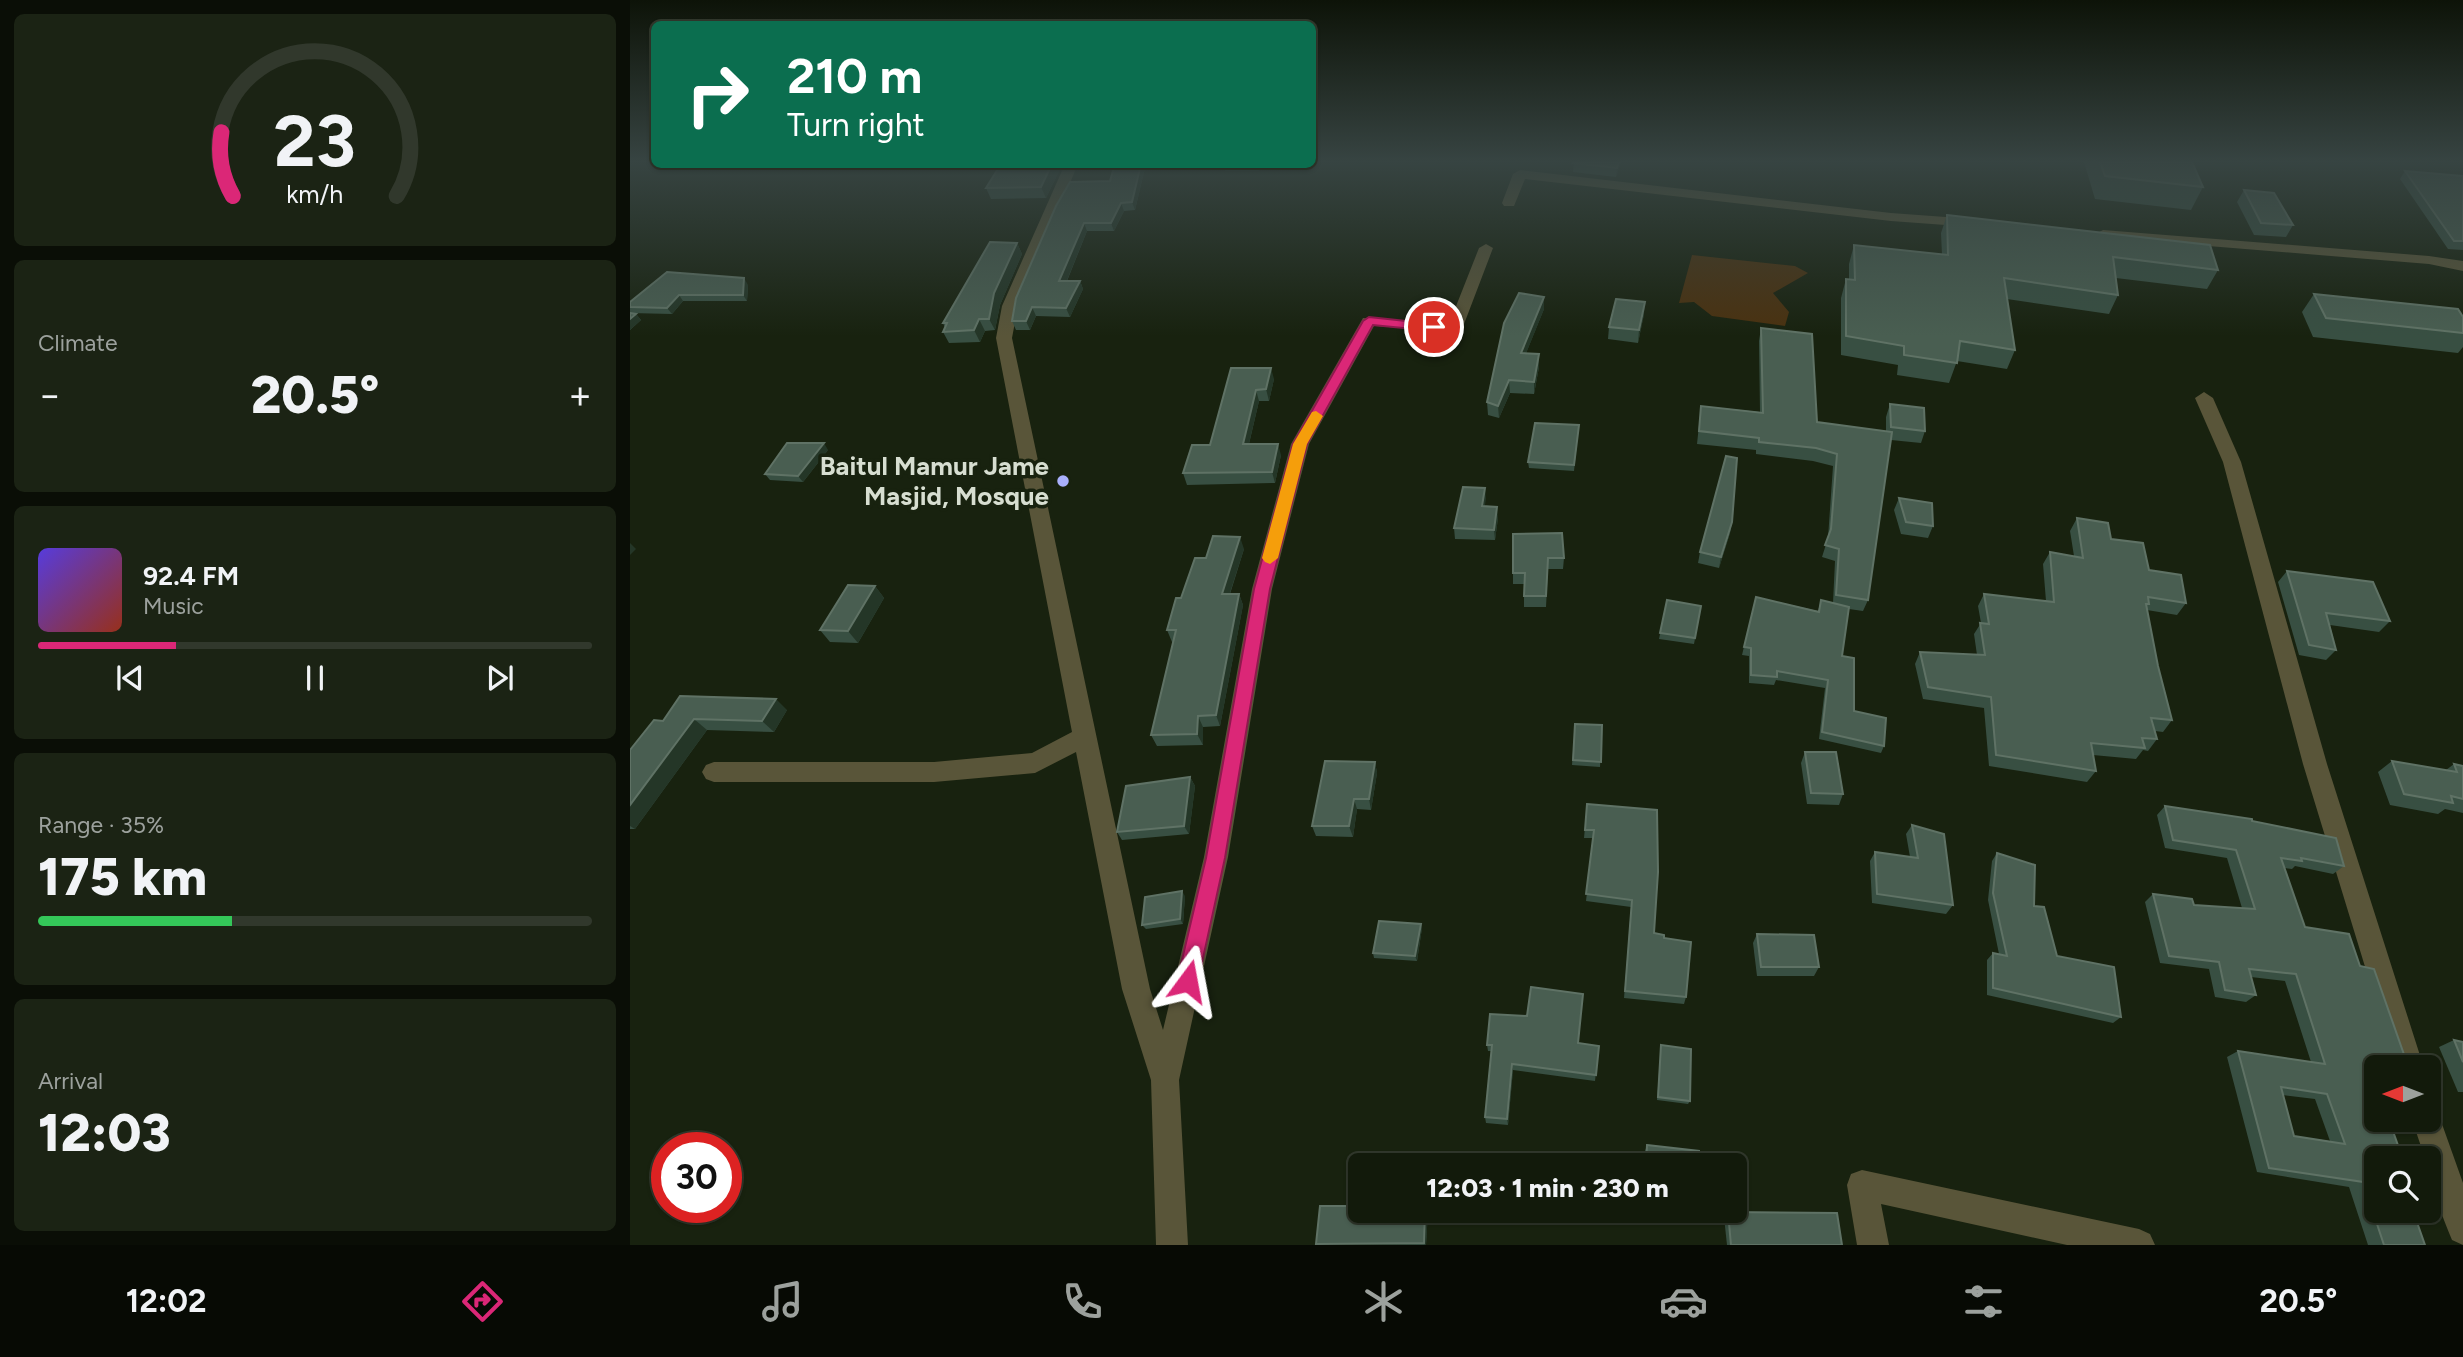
<!DOCTYPE html>
<meta charset="utf-8">
<style>
:root{--surface:#121a0b;--page:#1b2314;--text:#f1f3f6;--muted:#9ca19d;--line:#31382c;--accent:#db2777}
body{margin:0;font-family:Figtree,sans-serif;background:var(--page);color:var(--text);height:100vh;display:flex;flex-direction:column;font-size:26px;white-space:nowrap}
*{box-sizing:border-box;margin:0}
p{font-size:23px;color:var(--muted)}
.icon{flex:none;width:38px;height:38px;fill:none;stroke:currentColor;stroke-width:2;stroke-linecap:round;stroke-linejoin:round}
.map{position:relative;flex:1;overflow:hidden}
.sheet{display:flex;flex-direction:column;gap:14px;padding:14px;background:#0a0e06;width:630px}
.sheet>*{flex:none}
.guide{position:absolute;left:21px;top:21px;width:665px;height:147px;border-radius:10px;box-shadow:0 2px 5px #0004,0 0 0 2px var(--line);background:#0b6e4f;color:#fff;overflow:hidden}
.needle{width:46px;rotate:270deg}
.fabs{position:absolute;left:1734px;top:1055px;display:grid;gap:14px}
.fabs a{display:grid;place-items:center;width:77px;height:77px;border-radius:10px;background:var(--surface);box-shadow:0 2px 5px #0004,0 0 0 2px var(--line);font-size:35px}
.speed{position:absolute;left:21px;top:1132px;display:flex;gap:14px;font-size:35px;font-weight:700;text-align:center}
.speed>*{display:grid;place-content:center;width:91px;height:91px;border-radius:50%;background:var(--surface);box-shadow:0 2px 5px #0004,0 0 0 2px var(--line);line-height:1}
.speed .limit{border:10px solid #d22;background:#fff;color:#111}
.pin{position:absolute;display:grid;place-items:center;width:60px;height:60px;color:#fff;margin:-30px;border:4px solid #fff;border-radius:50%;box-shadow:0 2px 7px #0007}
.me{position:absolute;width:77px;margin:-38px;rotate:13deg;stroke-linejoin:round;filter:drop-shadow(0 0 5px #0008)}
.turn{display:flex;align-items:center;gap:24px;height:147px;padding:0 21px;font-size:32px}
.turn .icon{width:91px;height:91px;stroke-width:2.5}
.turn b{display:block;font-size:49px;line-height:60px}
.big{font-size:52px;font-weight:800;line-height:1.1}
.sheet .widget{flex:1;display:flex;flex-direction:column;justify-content:center;gap:10px;min-width:0;padding:0 24px;border-radius:10px;background:var(--page)}
.sheet .dial{align-items:center;gap:0}
.dial svg{height:182px;overflow:visible;fill:none;stroke:var(--line);stroke-width:7;stroke-linecap:round;text-anchor:middle}
.dial text{fill:var(--text);stroke:none}
.song{display:flex;align-items:center;gap:21px}
.cover{width:84px;height:84px;border-radius:10px;background:linear-gradient(135deg,hsl(250 70% 55%),hsl(10 70% 35%))}
.played{height:7px;border-radius:4px;background:linear-gradient(90deg,var(--accent) 25%,var(--line) 25%)}
.keys{display:flex;justify-content:space-around;direction:ltr}
.heat{display:flex;justify-content:space-between;align-items:center;font-size:38px;direction:ltr}
.charge{height:10px;border-radius:5px;background:linear-gradient(90deg,#34c759 35%,var(--line) 0)}
.trip{position:absolute;left:718px;top:1153px;width:399px;height:70px;border-radius:10px;background:var(--surface);box-shadow:0 2px 5px #0004,0 0 0 2px var(--line);font-weight:800;line-height:70px;text-align:center}
.tabs{display:flex;height:112px;justify-content:space-around;align-items:center;background:#070a04;color:var(--muted)}
.tabs .icon{width:49px;height:49px}
.tabs .active{color:var(--accent)}
.tabs b{font-size:32px;color:var(--text)}
main{display:flex;flex:1;min-height:0}
.map>svg:first-child{display:block}
.green{fill:#4a310f}
.lines{fill:none;stroke-linecap:round;stroke-linejoin:round}
.minor{fill:#595539;fill-rule:evenodd}
.wall{fill:#384f42;fill-rule:evenodd}
.shaded-wall{fill:#243627}
.building{fill:#495e51;stroke:#5f7265;stroke-width:2;fill-rule:evenodd}
.route{fill:#db2777;stroke:#8e194d;stroke-width:2}
.slow{fill:#f59e0b}
.poi-dot{fill:#a9b0fc;stroke:#18220f;stroke-width:2.5}
.labels{text-anchor:middle;dominant-baseline:central;stroke-width:7;stroke-linejoin:round;paint-order:stroke}
.poi-label{font-size:26px;font-weight:bold;fill:#d7ded1;stroke:#18220f;text-anchor:end}
</style>
<main>
<section class="sheet">
<div class="widget dial"><svg viewBox="0 0 100 80">
<path d="M14 69A42 42 0 1 1 86 69"/>
<path d="M14 69A42 42 0 0 1 9 41" stroke="#db2777"/>
<text x="50" y="56" font-size="32" font-weight="700">23</text>
<text x="50" y="72" font-size="11">km/h</text>
</svg></div>
<div class="widget"><p>Climate</p>
<div class="heat"><a>−</a><b class="big">20.5°</b><a>+</a></div>
</div>
<div class="widget">
<div class="song"><i class="cover"></i><div><b>92.4 FM</b><p>Music</p></div></div>
<div class="played"></div>
<div class="keys"><svg class="icon" aria-label="previous" viewBox="0 0 24 24"><path d="M18 5L8 12l10 7zM5 5v14"/></svg><svg class="icon" aria-label="pause" viewBox="0 0 24 24"><path d="M8 5v14M16 5v14"/></svg><svg class="icon" aria-label="next" viewBox="0 0 24 24"><path d="M6 5l10 7-10 7zM19 5v14"/></svg></div>
</div>
<div class="widget"><p>Range · 35%</p><b class="big">175 km</b><div class="charge"></div></div>
<div class="widget"><p>Arrival</p><b class="big">12:03</b></div>
</section>
<div class="map">
<svg width="1833" height="1245" viewBox="0 0 1833 1245">
<rect width="100%" height="100%" fill="#18220f"/>
<polygon class="green" points="1062,255 1165,266 1178,273 1143,293 1159,312 1155,326 1082,316 1064,302 1049,303"/>
<g class="lines">
<g class="minor">
<polygon points="435,164 448,164 388,306 382,338 520,989 533,1030 574,857 622,589 661,444 733,318 819,324 849,248 856,244 863,248 831,332 744,326 679,444 642,589 598,857 549,1080 558,1245 526,1245 521,1080 492,989 446,752 405,773 304,782 84,782 76,779 72,772 76,765 84,762 304,762 402,753 442,732 366,338 372,306"/>
<polygon points="890,170 1261,213 1343,219 1350,223 1343,227 1261,221 895,179 884,206 874,206 872,203 883,174"/>
<polygon points="1473,230 1799,256 1833,261 1833,271 1799,264 1468,237 1466,234"/>
<polygon points="1574,392 1583,398 1611,462 1697,764 1794,1068 1766,1068 1673,764 1593,462 1565,398"/>
<path d="M1799,1106l8,4 26,73v62l-11,-5c-10,-25 -23,-55 -23,-82h-4l-13,-38h17z"/>
<polygon points="1232,1170 1509,1229 1520,1234 1525,1245 1437,1245 1251,1204 1259,1245 1227,1245 1217,1185 1221,1174"/>
</g>
</g>
<g class="wall">
<polygon points="944,162 991,162 986,177 943,172"/>
<polygon points="1454,162 1562,162 1573,187 1561,210 1465,199"/>
<polygon points="422,164 432,165 416,198 361,199 356,188"/>
<polygon points="485,164 513,164 515,168 505,210 494,211 484,231 457,231 437,281 450,281 453,289 440,317 406,316 400,330 386,330 382,321 480,181"/>
<polygon points="594,164 632,164 629,171 595,171"/>
<polygon points="1775,171 1833,176 1833,250 1818,249 1770,179"/>
<polygon points="1614,190 1663,225 1656,237 1624,235 1607,202"/>
<polygon points="1317,215 1588,270 1577,289 1486,278 1488,295 1479,314 1377,299 1385,350 1377,369 1327,361 1319,383 1267,375 1268,365 1211,355 1211,298 1216,279 1219,280 1219,264 1224,245 1312,255 1311,233"/>
<polygon points="387,243 392,254 370,305 365,330 355,331 350,342 319,343 313,332 315,328 313,323"/>
<polygon points="118,285 117,301 53,301 42,314 0,313 6,314 11,320 0,330 0,302"/>
<polygon points="1684,294 1833,317 1833,347 1828,353 1683,337 1672,312"/>
<polygon points="914,297 914,309 896,353 909,354 909,367 904,394 880,393 869,418 858,415 857,402"/>
<polygon points="1014,314 1008,343 978,339 979,327"/>
<polygon points="1131,328 1187,422 1256,431 1256,417 1260,404 1295,431 1291,443 1261,440 1238,600 1233,611 1219,609 1212,656 1224,711 1254,746 1251,753 1189,739 1195,688 1146,680 1144,685 1119,683 1119,656 1112,655 1126,597 1188,611 1191,600 1203,603 1205,561 1192,557 1198,538 1203,466 1183,461 1126,454 1126,450 1067,444 1071,406 1130,412 1129,341"/>
<polygon points="601,368 644,379 639,401 629,401 619,444 651,455 645,483 557,485 553,473 580,445"/>
<polygon points="949,425 944,471 899,468 898,462"/>
<polygon points="198,450 173,482 140,480 135,474"/>
<polygon points="855,488 855,506 868,518 865,540 825,539 824,528"/>
<polygon points="1269,498 1303,526 1298,538 1271,534 1264,510"/>
<polygon points="1447,518 1481,539 1519,570 1556,603 1547,615 1517,610 1528,666 1542,720 1533,732 1525,731 1527,739 1518,751 1513,750 1506,759 1463,755 1466,771 1457,782 1359,766 1354,708 1293,699 1285,664 1290,652 1347,655 1344,634 1351,623 1348,606 1354,594 1416,601 1413,564 1420,552 1444,556 1440,531"/>
<polygon points="1102,522 1100,533 1089,568 1068,563 1070,552"/>
<polygon points="883,534 934,558 933,569 918,569 916,607 894,607 894,584 883,584"/>
<polygon points="614,549 600,594 609,594 613,605 590,726 573,727 573,745 527,746 521,735 544,642 542,642 537,630 551,598 576,558"/>
<polygon points="1657,571 1760,621 1749,632 1700,625 1706,650 1696,660 1669,655 1648,582"/>
<polygon points="245,586 254,598 228,643 200,642 190,630"/>
<polygon points="1037,600 1071,606 1064,644 1029,639"/>
<polygon points="157,710 144,732 77,730 5,829 0,829 0,750 33,721"/>
<polygon points="945,724 972,725 970,767 942,765"/>
<polygon points="1175,752 1213,794 1209,805 1177,804 1171,763"/>
<polygon points="1762,761 1816,770 1824,764 1833,766 1833,813 1815,809 1808,814 1760,805 1748,772"/>
<polygon points="745,762 747,773 741,810 727,809 723,837 686,836 682,826"/>
<polygon points="560,777 565,786 559,834 492,840 487,832"/>
<polygon points="957,804 1024,933 1034,938 1056,997 1054,1004 994,998 1001,907 956,901 963,838 954,838"/>
<path d="M1535,806l87,15 92,45 -11,8 -38,-8 -3,3 -7,-1 20,59 71,141v9l-4,-1 28,75 -7,3 32,91h-57l-19,-58 -92,-15 -30,-115 11,-6 73,11 -26,-81 -34,-4 5,18 -10,7 -31,-5 -6,-28 -49,-6 -15,-61 8,-8 41,11 48,3 -15,-50 -62,-10 -8,-33zM1653,1095l32,4 15,42 -36,-5z"/>
<polygon points="1282,825 1323,905 1316,914 1242,903 1240,861 1245,852 1280,857 1276,834"/>
<polygon points="1367,853 1404,906 1427,956 1491,1017 1483,1023 1357,995 1357,960 1363,953 1369,954 1358,900 1362,861"/>
<polygon points="555,896 553,924 516,929 512,925"/>
<polygon points="792,928 787,961 744,958 743,953"/>
<polygon points="1127,934 1189,967 1184,976 1127,976 1123,943"/>
<polygon points="1824,1040 1833,1042 1833,1092 1828,1092 1809,1047"/>
<polygon points="948,1043 969,1046 965,1081 883,1070 878,1125 856,1123 855,1117 861,1051 858,1051 857,1045"/>
<polygon points="1031,1045 1060,1101 1058,1104 1027,1100"/>
<polygon points="1017,1145 1069,1166 1015,1166 1015,1151"/>
<polygon points="730,1211 798,1211 796,1245 686,1244"/>
<polygon points="1098,1212 1212,1245 1097,1245 1094,1217"/>
</g>
<g class="shaded-wall">
<polygon points="989,162 991,162 986,177 987,168"/>
<polygon points="422,164 432,165 416,198 411,187"/>
<polygon points="511,164 513,164 515,168 505,210 502,202"/>
<polygon points="491,203 494,211 484,231 481,223"/>
<polygon points="454,223 457,231 433,290 429,281"/>
<polygon points="387,243 392,254 370,305 365,330 359,319 364,293"/>
<polygon points="114,278 118,285 117,301 113,295"/>
<polygon points="450,281 453,289 440,317 436,308"/>
<polygon points="49,295 53,301 42,314 37,308"/>
<polygon points="914,297 914,309 891,366 891,353"/>
<polygon points="1015,302 1014,314 1008,343 1009,330"/>
<polygon points="402,307 406,316 400,330 396,321"/>
<polygon points="6,314 11,320 0,330 0,319"/>
<polygon points="349,319 355,331 350,342 344,330"/>
<polygon points="909,354 909,367 904,394 904,382"/>
<polygon points="641,368 644,379 639,401 636,389"/>
<polygon points="879,380 880,393 869,418 868,406"/>
<polygon points="626,390 629,401 616,456 613,444"/>
<polygon points="194,443 198,450 173,482 168,476"/>
<polygon points="648,444 651,455 645,483 642,472"/>
<polygon points="855,488 856,499 853,517 852,506"/>
<polygon points="867,507 868,518 865,540 864,530"/>
<polygon points="1102,522 1100,533 1089,568 1091,557"/>
<polygon points="610,537 614,549 596,605 592,594"/>
<polygon points="0,543 6,549 0,555"/>
<polygon points="245,586 254,598 228,643 218,631"/>
<polygon points="609,594 613,605 590,726 586,715"/>
<polygon points="146,699 157,710 144,732 132,721"/>
<polygon points="568,716 573,727 573,745 567,734"/>
<polygon points="64,719 77,730 5,829 0,826 0,805"/>
<polygon points="745,762 747,773 741,810 739,799"/>
<polygon points="560,777 565,786 559,834 554,826"/>
<polygon points="724,799 727,809 723,837 719,826"/>
<polygon points="552,891 555,896 553,924 550,919"/>
<polygon points="791,924 792,928 787,961 785,956"/>
<polygon points="882,1064 883,1070 878,1125 877,1119"/>
<polygon points="795,1211 798,1211 796,1245 795,1245 794,1243"/>
</g>
<g class="building">
<polygon points="944,162 989,162 987,168 943,163"/>
<polygon points="1470,162 1562,162 1573,187 1475,176"/>
<polygon points="371,164 422,164 411,187 356,188"/>
<polygon points="485,164 511,164 502,202 491,203 481,223 454,223 429,281 450,281 436,308 402,307 396,321 382,321 386,298 426,206 440,182 480,181"/>
<polygon points="594,164 628,164 628,166"/>
<polygon points="1775,171 1833,176 1833,241 1824,241"/>
<polygon points="1614,190 1644,193 1663,225 1631,223"/>
<polygon points="1317,215 1580,245 1588,270 1483,257 1488,295 1374,278 1385,350 1330,341 1327,363 1274,355 1274,346 1216,336 1216,279 1225,280 1224,245 1318,255"/>
<polygon points="360,242 387,243 364,293 359,319 349,319 344,330 313,332 317,323 313,323"/>
<polygon points="37,272 114,278 113,295 49,295 37,308 0,307 0,302"/>
<polygon points="889,293 914,297 891,353 909,354 904,382 879,380 868,406 857,402 874,323"/>
<polygon points="1684,294 1828,309 1833,317 1833,333 1696,318"/>
<polygon points="986,299 1015,302 1009,330 979,327"/>
<polygon points="0,313 6,314 0,319"/>
<polygon points="1131,328 1182,334 1187,422 1262,432 1238,600 1206,595 1209,549 1195,545 1201,529 1207,454 1186,448 1129,442 1129,438 1069,431 1071,406 1133,413"/>
<polygon points="601,368 641,368 636,389 626,390 613,444 648,444 642,472 553,473 562,445 580,445"/>
<polygon points="1260,404 1294,408 1295,431 1261,427"/>
<polygon points="905,423 949,425 944,465 898,462"/>
<polygon points="157,443 194,443 168,476 135,474"/>
<polygon points="1096,456 1107,458 1102,522 1091,557 1070,552"/>
<polygon points="833,487 855,488 852,506 867,507 864,530 824,528"/>
<polygon points="1269,498 1302,503 1303,526 1276,522"/>
<polygon points="1447,518 1478,523 1481,539 1513,543 1519,570 1551,575 1556,603 1518,597 1519,604 1516,604 1528,666 1542,720 1521,718 1527,739 1512,738 1515,748 1461,743 1466,771 1366,755 1361,697 1298,687 1290,652 1355,655 1350,623 1359,624 1354,594 1424,602 1420,552 1453,558"/>
<polygon points="932,533 934,558 918,558 916,596 894,596 895,573 883,573 883,534"/>
<polygon points="583,536 610,537 592,594 609,594 586,715 568,716 567,734 521,735 546,630 537,630 546,598 551,598 565,558 576,558"/>
<polygon points="1657,571 1743,582 1760,621 1696,613 1706,650 1679,645"/>
<polygon points="218,585 245,586 218,631 190,630"/>
<polygon points="1126,597 1189,612 1191,600 1219,607 1212,656 1224,658 1224,711 1256,718 1254,746 1192,732 1198,680 1147,671 1147,677 1121,675 1121,648 1114,647"/>
<polygon points="1037,600 1071,606 1065,638 1030,633"/>
<polygon points="50,696 146,699 132,721 64,719 0,805 0,750 24,720 33,721"/>
<polygon points="945,724 972,725 971,762 943,760"/>
<polygon points="1175,752 1206,752 1213,794 1181,793"/>
<polygon points="695,761 745,762 739,799 724,799 719,826 682,826"/>
<polygon points="1762,761 1827,772 1824,764 1833,766 1833,799 1821,796 1823,803 1774,794"/>
<polygon points="560,777 554,826 487,832 496,786"/>
<polygon points="957,804 1027,810 1028,872 1024,933 1034,935 1034,938 1061,942 1056,997 995,991 1002,900 956,894 964,830 955,830"/>
<path d="M1535,806l87,13v2l84,17 8,28 -43,-8 1,3 -21,-3 24,69 44,7 11,32 14,3 33,94 5,2 1,3h-37v1l-7,-1 7,20v32h13l11,31 -9,-1 3,8h-18v53h37l12,34h-41l-21,-63 -94,-14 -31,-117 87,13 -29,-90 -47,-5 7,26 -31,-5 -6,-28 -50,-6 -16,-62 39,5 2,6 61,4 -19,-59 -63,-10zM1651,1087l46,7 18,50 -51,-8z"/>
<polygon points="1282,825 1314,834 1323,905 1247,894 1245,852 1288,858"/>
<polygon points="1367,853 1405,865 1404,906 1414,907 1427,956 1484,967 1491,1017 1363,988 1363,953 1377,956 1363,893"/>
<polygon points="552,891 550,919 512,925 515,897"/>
<polygon points="749,921 791,924 785,956 743,953"/>
<polygon points="1127,934 1184,935 1189,967 1131,967"/>
<polygon points="901,987 953,994 948,1043 969,1046 966,1075 882,1064 877,1119 855,1117 862,1045 857,1045 860,1014 897,1016"/>
<polygon points="1824,1040 1833,1042 1833,1062"/>
<polygon points="1031,1045 1061,1049 1060,1101 1028,1097"/>
<polygon points="1017,1145 1069,1151 1069,1166 1016,1166"/>
<polygon points="690,1206 730,1206 730,1211 795,1211 794,1243 686,1244"/>
<polygon points="1098,1212 1207,1213 1212,1245 1101,1245"/>
</g>
<linearGradient id="sky" x2="0" y2="1"><stop stop-color="#0d1308"/><stop offset="0.48" stop-color="#374442"/><stop offset="1" stop-color="#374442" stop-opacity="0"/></linearGradient>
<rect width="1833" height="336" fill="url(#sky)"/>
<polygon class="route" points="739,317 804,324 810,327 804,331 743,325 677,444 640,589 595,858 568,981 565,989 558,992 550,989 547,981 576,858 624,589 663,444 733,321"/>
<polygon class="slow" points="686,411 693,416 677,444 648,558 640,564 635,562 632,558 663,444 682,412"/>
<circle class="poi-dot" cx="433" cy="481" r="7"/>
<g class="labels">
<g class="poi-label">
<text x="419" y="466">Baitul Mamur Jame<tspan x="419" dy="30">Masjid, Mosque</tspan></text>
</g>
</g>
</svg>
<div class="fabs">
<a><svg class="needle" viewBox="-14 -14 28 28"><path d="M0-13l5 13h-10z" fill="#e53935"/><path d="M0 13l5-13h-10z" fill="#9ca19d"/></svg></a>
<a><svg class="icon" aria-label="search" viewBox="0 0 24 24"><circle cx="10" cy="10" r="6"/><path d="M15 15l6 6"/></svg></a>
</div>
<div class="speed"><div class="limit">30</div></div>
<div class="pin" style="left:804px;top:327px;background:#d93025"><svg class="icon" aria-label="arrive" viewBox="0 0 24 24"><path d="M6 21V4h12l-3 4 3 4H6"/></svg></div>
<svg class="me" style="left:558px;top:981px" viewBox="-20 -20 40 40"><path d="M0-17L14 15 0 8-14 15z" fill="#db2777" stroke="#fff" stroke-width="4"/></svg>
<div class="trip">12:03 · 1 min · 230 m</div>
<div class="guide">
<div class="turn"><svg class="icon" aria-label="right" viewBox="0 0 24 24"><path d="M7 20v-9h11M14 6l5 5-5 5"/></svg><div><b>210 m</b>Turn right</div></div>
</div>
</div>
</main>
<nav class="tabs">
<b>12:02</b>
<svg class="icon active" aria-label="directions" viewBox="0 0 24 24"><path d="M12 3l9 9-9 9-9-9zM9 14v-3h6M13 9l2 2-2 2"/></svg>
<svg class="icon" aria-label="music" viewBox="0 0 24 24"><path d="M9 18V5l10-2v13"/><circle cx="6" cy="18" r="3"/><circle cx="16" cy="16" r="3"/></svg>
<svg class="icon" aria-label="phone" viewBox="0 0 24 24"><path d="M5 4h4l2 5-3 2q2 4 5 5l2-3 5 2v4C11 20 4 13 5 4z"/></svg>
<svg class="icon" aria-label="climate" viewBox="0 0 24 24"><path d="M12 3v18M4 7l16 10M4 17L20 7"/></svg>
<svg class="icon" aria-label="car" viewBox="0 0 24 24"><path d="M5 17H2v-5l4-1 3-4h7l3 4 3 1v5h-3M9 17h6M6 11h13"/><circle cx="7" cy="17" r="2"/><circle cx="17" cy="17" r="2"/></svg>
<svg class="icon" aria-label="filters" viewBox="0 0 24 24"><path d="M4 7h16M4 17h16"/><circle cx="9" cy="7" r="2"/><circle cx="15" cy="17" r="2"/></svg>
<b>20.5°</b>
</nav>
